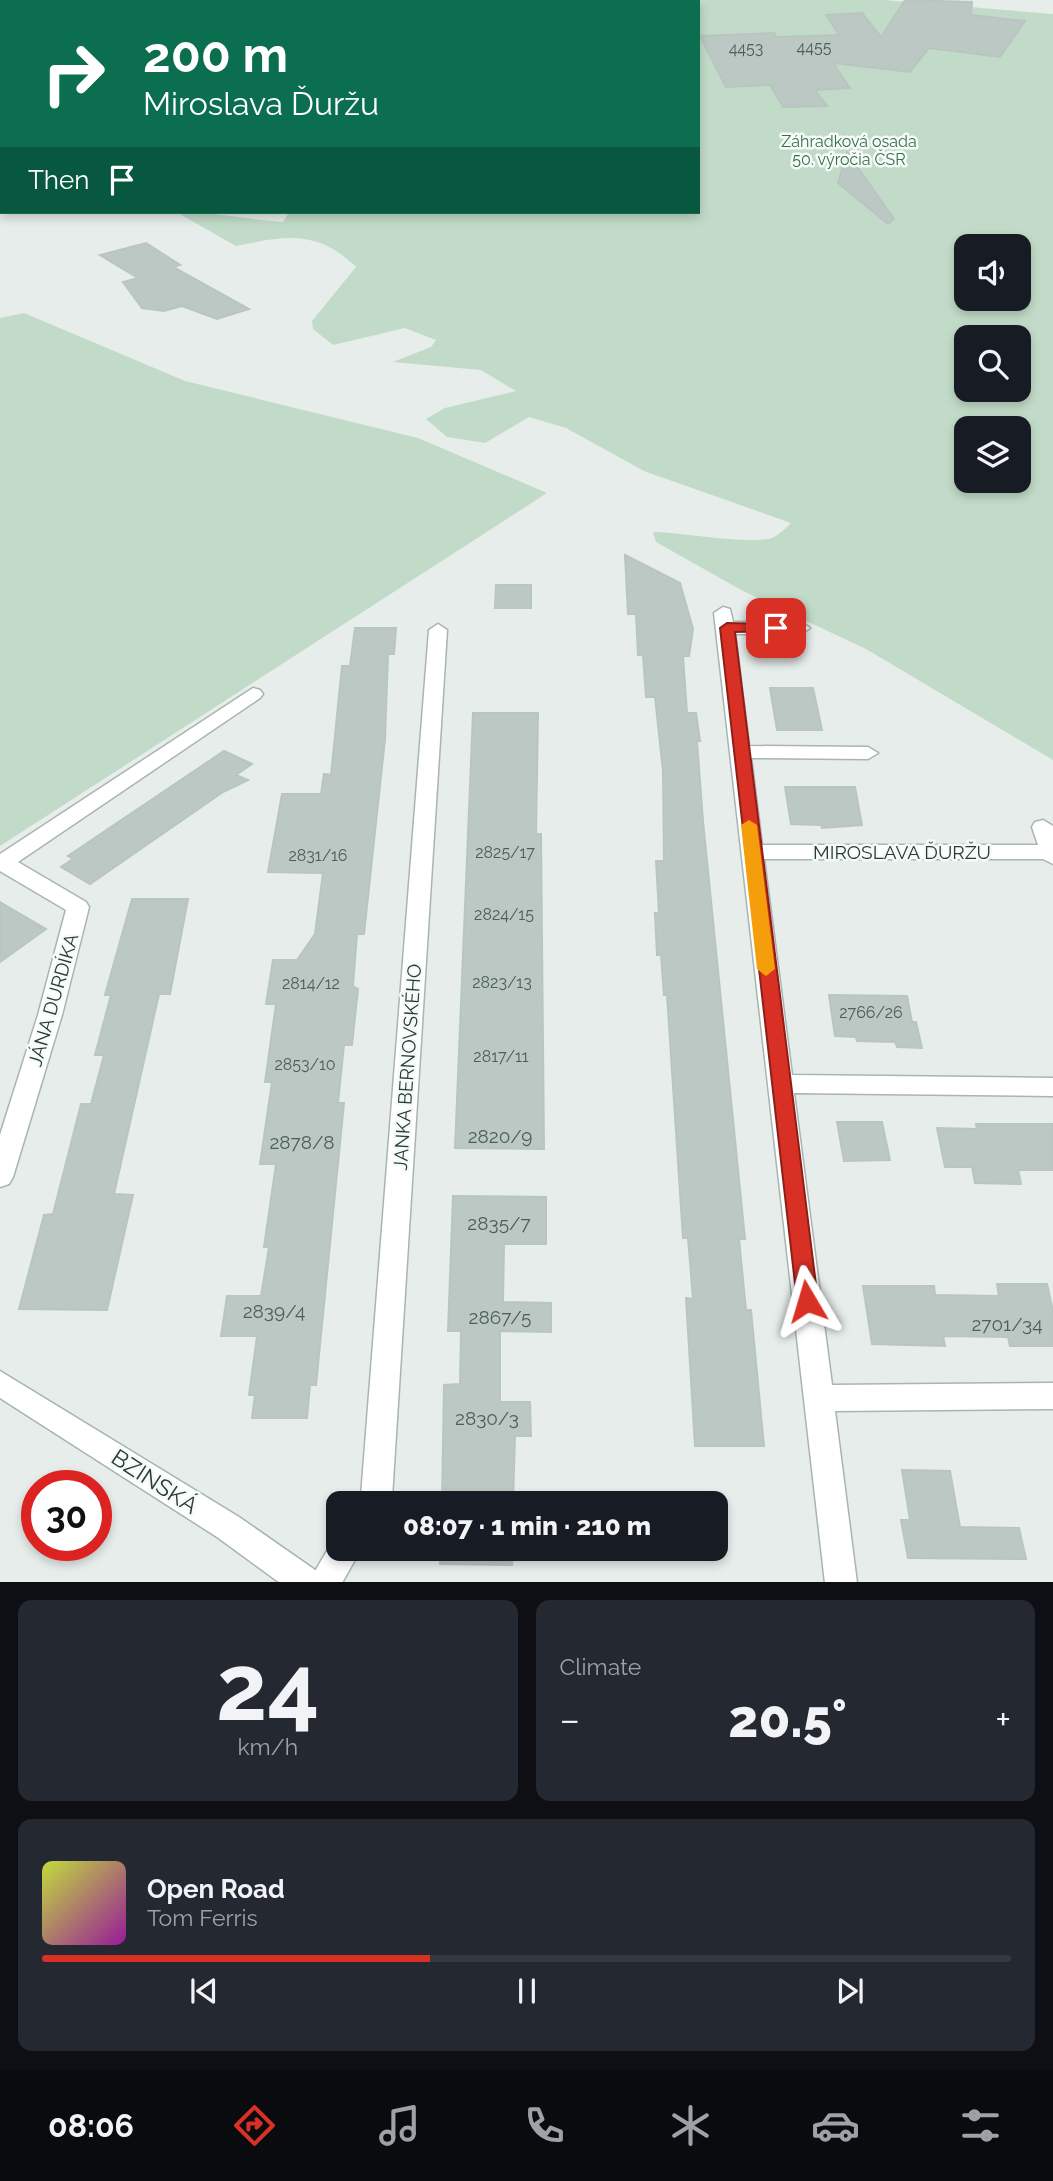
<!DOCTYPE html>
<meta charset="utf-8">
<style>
:root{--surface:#171b24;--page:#242831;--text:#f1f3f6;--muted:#9ea1a6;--line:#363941;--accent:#d93025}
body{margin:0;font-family:Raleway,sans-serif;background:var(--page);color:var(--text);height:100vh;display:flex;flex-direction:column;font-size:26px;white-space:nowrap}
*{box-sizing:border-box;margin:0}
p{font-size:23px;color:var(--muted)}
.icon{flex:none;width:38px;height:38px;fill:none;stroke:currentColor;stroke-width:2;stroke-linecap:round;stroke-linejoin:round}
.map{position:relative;height:1582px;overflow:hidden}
.drawer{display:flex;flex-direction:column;gap:18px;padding:18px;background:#0d0f14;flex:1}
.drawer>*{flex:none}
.hud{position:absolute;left:0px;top:0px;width:700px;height:214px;box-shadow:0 4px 10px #0003;background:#0b6e4f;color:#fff;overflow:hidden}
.buttons{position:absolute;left:954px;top:234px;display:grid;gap:14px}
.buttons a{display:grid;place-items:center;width:77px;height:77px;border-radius:14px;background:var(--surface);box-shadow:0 4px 10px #0003;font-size:35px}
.speed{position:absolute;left:21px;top:1470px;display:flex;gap:14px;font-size:35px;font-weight:700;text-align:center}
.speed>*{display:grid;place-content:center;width:91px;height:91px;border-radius:50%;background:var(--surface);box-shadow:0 4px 10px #0003;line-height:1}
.speed .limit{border:10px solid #d22;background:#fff;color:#111}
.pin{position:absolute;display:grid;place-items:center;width:60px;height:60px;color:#fff;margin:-30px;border-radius:14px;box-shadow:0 4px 10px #0006}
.me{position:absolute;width:77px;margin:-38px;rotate:353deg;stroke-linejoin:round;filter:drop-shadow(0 0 5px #0008)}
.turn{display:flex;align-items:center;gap:24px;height:147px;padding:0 28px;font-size:32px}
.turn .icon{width:91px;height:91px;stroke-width:2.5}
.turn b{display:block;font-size:49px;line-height:60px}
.then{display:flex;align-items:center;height:66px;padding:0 28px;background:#0003;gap:14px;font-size:26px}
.big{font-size:52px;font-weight:800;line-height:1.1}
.drawer .widget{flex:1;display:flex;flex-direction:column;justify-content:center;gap:10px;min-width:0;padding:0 24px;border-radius:14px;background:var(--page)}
.drawer .dial{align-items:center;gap:0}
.dial b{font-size:91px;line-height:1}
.song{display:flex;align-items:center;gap:21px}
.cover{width:84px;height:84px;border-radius:10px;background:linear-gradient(135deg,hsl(70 70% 55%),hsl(300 70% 35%))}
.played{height:7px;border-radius:4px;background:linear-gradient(90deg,var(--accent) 40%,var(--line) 40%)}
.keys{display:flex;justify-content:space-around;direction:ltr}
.heat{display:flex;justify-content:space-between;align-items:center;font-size:38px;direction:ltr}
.drawer .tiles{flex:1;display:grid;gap:18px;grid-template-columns:1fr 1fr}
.widget:last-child{grid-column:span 2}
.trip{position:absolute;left:326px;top:1491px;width:402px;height:70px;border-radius:14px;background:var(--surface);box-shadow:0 4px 10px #0003;font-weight:800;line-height:70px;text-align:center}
.menu{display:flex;height:112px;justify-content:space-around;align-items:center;background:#090b0e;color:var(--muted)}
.menu .icon{width:49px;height:49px}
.menu .selected{color:var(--accent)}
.menu b{font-size:32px;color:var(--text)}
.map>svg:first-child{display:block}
.green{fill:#c2dbc8;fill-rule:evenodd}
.building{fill:#bcc8c3;stroke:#b9c6c0;stroke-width:2}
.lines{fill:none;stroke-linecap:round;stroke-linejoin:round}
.street-casing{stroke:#a9b5b0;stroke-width:3}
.secondary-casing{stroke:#a3b5ae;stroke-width:3}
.street{fill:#fff;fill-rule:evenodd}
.secondary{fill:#fff;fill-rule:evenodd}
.route{fill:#d93025;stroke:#8d1f18;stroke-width:2}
.slow{fill:#f59e0b}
.labels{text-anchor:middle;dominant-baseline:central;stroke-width:5;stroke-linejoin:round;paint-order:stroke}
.number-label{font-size:16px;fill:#4c6059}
.far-park-label{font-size:16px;fill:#367049;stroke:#f6faf8}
.street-label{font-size:19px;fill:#273d36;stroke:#f6faf8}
.near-number-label{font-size:19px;fill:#4c6059}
.near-street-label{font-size:23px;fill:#273d36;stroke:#f6faf8}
</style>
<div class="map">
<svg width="1053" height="1583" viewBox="0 0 1053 1583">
<rect width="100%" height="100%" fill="#e6edea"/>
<g class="green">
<path d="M709,0h175l169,14v746l-187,-111 -123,-58 -87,-49 -3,-10c27,0 101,14 121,5 6,-3 13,-10 17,-14l-147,-52 -78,-43 -37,-11 -44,26 -38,-6 -21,-18 19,-11 71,-17 -35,-21 -88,-8 38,-15 5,-7 -31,-12 -72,17 -20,-16 -1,-8 44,-54c-39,-38 -71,-31 -120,-21l-60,-34c36,0 71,7 107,10l6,-10h409v-210h-35zM966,247h52v52h-52zM966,338h52v52h-52zM966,429h52v52h-52z"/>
<polygon points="24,313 185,381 418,438 547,493 0,846 0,318"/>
</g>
<g class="building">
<polygon points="905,0 972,2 971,15 1025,21 1000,57 929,48 910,72 833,63 850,88 815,90 827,106 783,107 770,85 726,87 700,36 774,33 777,37 839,35 826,15 862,13 881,37"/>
<polygon points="847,152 894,219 888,224 838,183"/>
<polygon points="146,243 180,265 173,267 249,309 217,319 182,306 164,311 142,308 123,282 138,278 100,255"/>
<polygon points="625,555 680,583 693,629 689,656 683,656 687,713 696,713 700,741 697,741 703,821 745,1239 739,1239 746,1310 751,1310 764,1446 695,1446 686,1298 693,1299 688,1238 683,1238 667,995 664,995 661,955 657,955 655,913 659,913 656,861 664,861 663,771 655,697 646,697 643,655 638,655 636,614 628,614"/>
<polygon points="496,585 531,585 531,608 495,608"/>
<polygon points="355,628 396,628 394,654 388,654 385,739 364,934 357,934 353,986 358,989 352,1045 344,1045 338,1103 344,1103 316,1385 310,1385 307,1418 252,1418 255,1395 249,1395 257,1336 221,1336 227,1296 261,1296 269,1247 264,1247 276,1164 260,1164 272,1082 265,1082 276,1004 266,1004 273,960 297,960 315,934 323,873 268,872 282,794 321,794 324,774 331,775 342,666 350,666"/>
<polygon points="770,688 813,688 822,730 777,730"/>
<polygon points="473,713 538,713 536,834 541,834 544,1149 455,1148"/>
<polygon points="224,751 252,764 236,775 248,780 223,792 90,884 61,867 73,859 68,856"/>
<polygon points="785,787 855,787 862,825 822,828 821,825 791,824"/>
<polygon points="132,899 188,899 170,994 159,994 114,1194 133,1195 107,1310 19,1309 44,1215 53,1214 81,1104 91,1104 104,1055 95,1055 111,995 105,995"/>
<polygon points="0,902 46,929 0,962"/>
<polygon points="829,995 907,996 912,1022 916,1022 922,1048 897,1047 895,1042 857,1041 856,1037 835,1036"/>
<polygon points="837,1122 882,1122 890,1160 844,1161"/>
<polygon points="976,1124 1053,1124 1053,1170 1018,1170 1021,1184 975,1183 972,1167 945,1167 937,1128 977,1129"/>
<polygon points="453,1196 546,1197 546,1244 504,1244 503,1302 551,1303 551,1332 500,1331 500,1402 530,1402 531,1436 515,1436 513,1503 442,1503 444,1385 460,1384 461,1331 448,1331"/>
<polygon points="997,1284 1047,1284 1053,1311 1053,1346 1010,1346 1008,1337 943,1336 945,1346 872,1344 863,1286 934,1286 935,1295 999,1296"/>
<polygon points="902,1470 950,1471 960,1527 1019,1528 1026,1559 908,1558 901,1520 910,1520"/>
<polygon points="440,1549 513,1549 512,1565 440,1564"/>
</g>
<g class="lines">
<g class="street-casing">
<g id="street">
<polygon points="100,0 110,0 98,2"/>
<polygon points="213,0 224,0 211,2"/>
<rect x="253" y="0" width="10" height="2"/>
<rect x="0" y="41" width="2" height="6"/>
<polygon points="723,607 730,609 733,622 801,622 810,628 801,634 735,634 749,746 868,747 878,753 868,759 751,758 762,845 1038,845 1032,827 1035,822 1043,820 1053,826 1053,864 1043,859 764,859 792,1075 1053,1078 1053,1096 794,1093 832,1385 1053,1383 1053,1409 835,1411 857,1583 825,1583 714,613"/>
<polygon points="438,624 447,630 392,1498 389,1503 357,1503 361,1496 429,630"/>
<polygon points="253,688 260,690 263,694 260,698 18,862 86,902 89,907 62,1015 13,1177 9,1184 0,1187 0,1135 38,1015 66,910 0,871 0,854"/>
<polygon points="338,1537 338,1549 361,1549 342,1583 308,1583 334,1539"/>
</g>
</g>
<g class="secondary-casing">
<polygon id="secondary" points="0,1371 239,1517 318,1572 323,1583 280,1583 217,1537 0,1398"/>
</g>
<use href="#street" class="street"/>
<use href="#secondary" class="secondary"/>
</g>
<polygon class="route" points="776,624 784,628 781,631 735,632 818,1301 815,1307 807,1309 800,1307 797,1301 720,628 727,623"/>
<polygon class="slow" points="749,820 757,825 775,969 766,976 757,969 741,825"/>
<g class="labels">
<g class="number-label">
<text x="814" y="47">4455</text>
<text x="746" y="48">4453</text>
<text x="505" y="852">2825/17</text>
<text x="318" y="855">2831/16</text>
<text x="504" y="914">2824/15</text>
<text x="502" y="982">2823/13</text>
<text x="311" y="983">2814/12</text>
<text x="871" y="1012">2766/26</text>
<text x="501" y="1056">2817/11</text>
<text x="305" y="1064">2853/10</text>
</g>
<g class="far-park-label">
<text x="849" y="141">Záhradková osada<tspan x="849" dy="18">50. výročia ČSR</tspan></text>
</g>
<g class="street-label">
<text x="902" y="852">MIROSLAVA ĎURŽU</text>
<text transform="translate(53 1000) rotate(-74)">JÁNA DURDÍKA</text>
<text transform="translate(407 1067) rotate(-86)">JANKA BERNOVSKÉHO</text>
</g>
<g class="near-number-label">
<text x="500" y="1136">2820/9</text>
<text x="302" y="1142">2878/8</text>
<text x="499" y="1223">2835/7</text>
<text x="274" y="1311">2839/4</text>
<text x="500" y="1317">2867/5</text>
<text x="1007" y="1324">2701/34</text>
<text x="487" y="1418">2830/3</text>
</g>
<g class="near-street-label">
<text transform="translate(155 1481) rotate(33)">BZINSKÁ</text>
</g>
</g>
</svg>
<div class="buttons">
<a><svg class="icon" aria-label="sound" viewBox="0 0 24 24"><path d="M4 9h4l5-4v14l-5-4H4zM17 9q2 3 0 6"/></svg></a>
<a><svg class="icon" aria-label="search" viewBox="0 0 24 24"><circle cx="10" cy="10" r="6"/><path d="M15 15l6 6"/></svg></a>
<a><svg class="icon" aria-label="layers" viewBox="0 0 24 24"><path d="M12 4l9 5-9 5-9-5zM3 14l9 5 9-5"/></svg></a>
</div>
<div class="speed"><div class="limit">30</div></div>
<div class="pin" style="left:776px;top:628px;background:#d93025"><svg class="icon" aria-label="arrive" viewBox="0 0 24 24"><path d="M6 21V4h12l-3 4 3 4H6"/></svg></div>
<svg class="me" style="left:807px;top:1301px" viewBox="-20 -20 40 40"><path d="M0-17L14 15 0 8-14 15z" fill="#d93025" stroke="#fff" stroke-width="4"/></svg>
<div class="trip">08:07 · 1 min · 210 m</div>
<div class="hud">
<div class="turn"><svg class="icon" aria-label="right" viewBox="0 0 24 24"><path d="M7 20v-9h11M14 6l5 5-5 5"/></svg><div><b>200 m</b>Miroslava Ďuržu</div></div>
<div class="then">Then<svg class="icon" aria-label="arrive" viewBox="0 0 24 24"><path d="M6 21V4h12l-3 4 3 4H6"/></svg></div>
</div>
</div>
<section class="drawer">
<div class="tiles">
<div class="widget dial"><b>24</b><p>km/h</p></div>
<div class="widget"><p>Climate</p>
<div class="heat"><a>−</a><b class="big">20.5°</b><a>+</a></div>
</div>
<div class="widget">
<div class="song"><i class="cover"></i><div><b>Open Road</b><p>Tom Ferris</p></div></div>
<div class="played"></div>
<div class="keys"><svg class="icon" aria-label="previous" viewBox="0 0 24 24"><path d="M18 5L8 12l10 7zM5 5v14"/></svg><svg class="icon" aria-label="pause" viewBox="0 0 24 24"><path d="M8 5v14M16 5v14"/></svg><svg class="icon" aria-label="next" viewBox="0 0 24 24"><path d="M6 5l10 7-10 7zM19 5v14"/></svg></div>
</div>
</div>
</section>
<nav class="menu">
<b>08:06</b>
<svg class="icon selected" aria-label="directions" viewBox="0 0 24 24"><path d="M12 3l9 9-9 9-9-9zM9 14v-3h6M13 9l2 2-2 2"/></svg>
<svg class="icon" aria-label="music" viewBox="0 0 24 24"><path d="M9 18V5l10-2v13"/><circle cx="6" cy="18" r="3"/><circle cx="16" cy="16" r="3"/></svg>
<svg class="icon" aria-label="phone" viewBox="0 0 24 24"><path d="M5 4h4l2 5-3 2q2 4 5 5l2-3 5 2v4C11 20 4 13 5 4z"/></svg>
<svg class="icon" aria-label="climate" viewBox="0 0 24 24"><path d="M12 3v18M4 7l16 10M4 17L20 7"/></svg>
<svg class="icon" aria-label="car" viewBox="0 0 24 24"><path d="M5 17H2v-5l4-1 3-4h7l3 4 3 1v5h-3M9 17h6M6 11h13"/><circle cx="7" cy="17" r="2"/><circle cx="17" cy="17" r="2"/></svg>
<svg class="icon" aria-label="filters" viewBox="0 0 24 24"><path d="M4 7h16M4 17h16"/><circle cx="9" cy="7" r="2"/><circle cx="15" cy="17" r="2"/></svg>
</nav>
